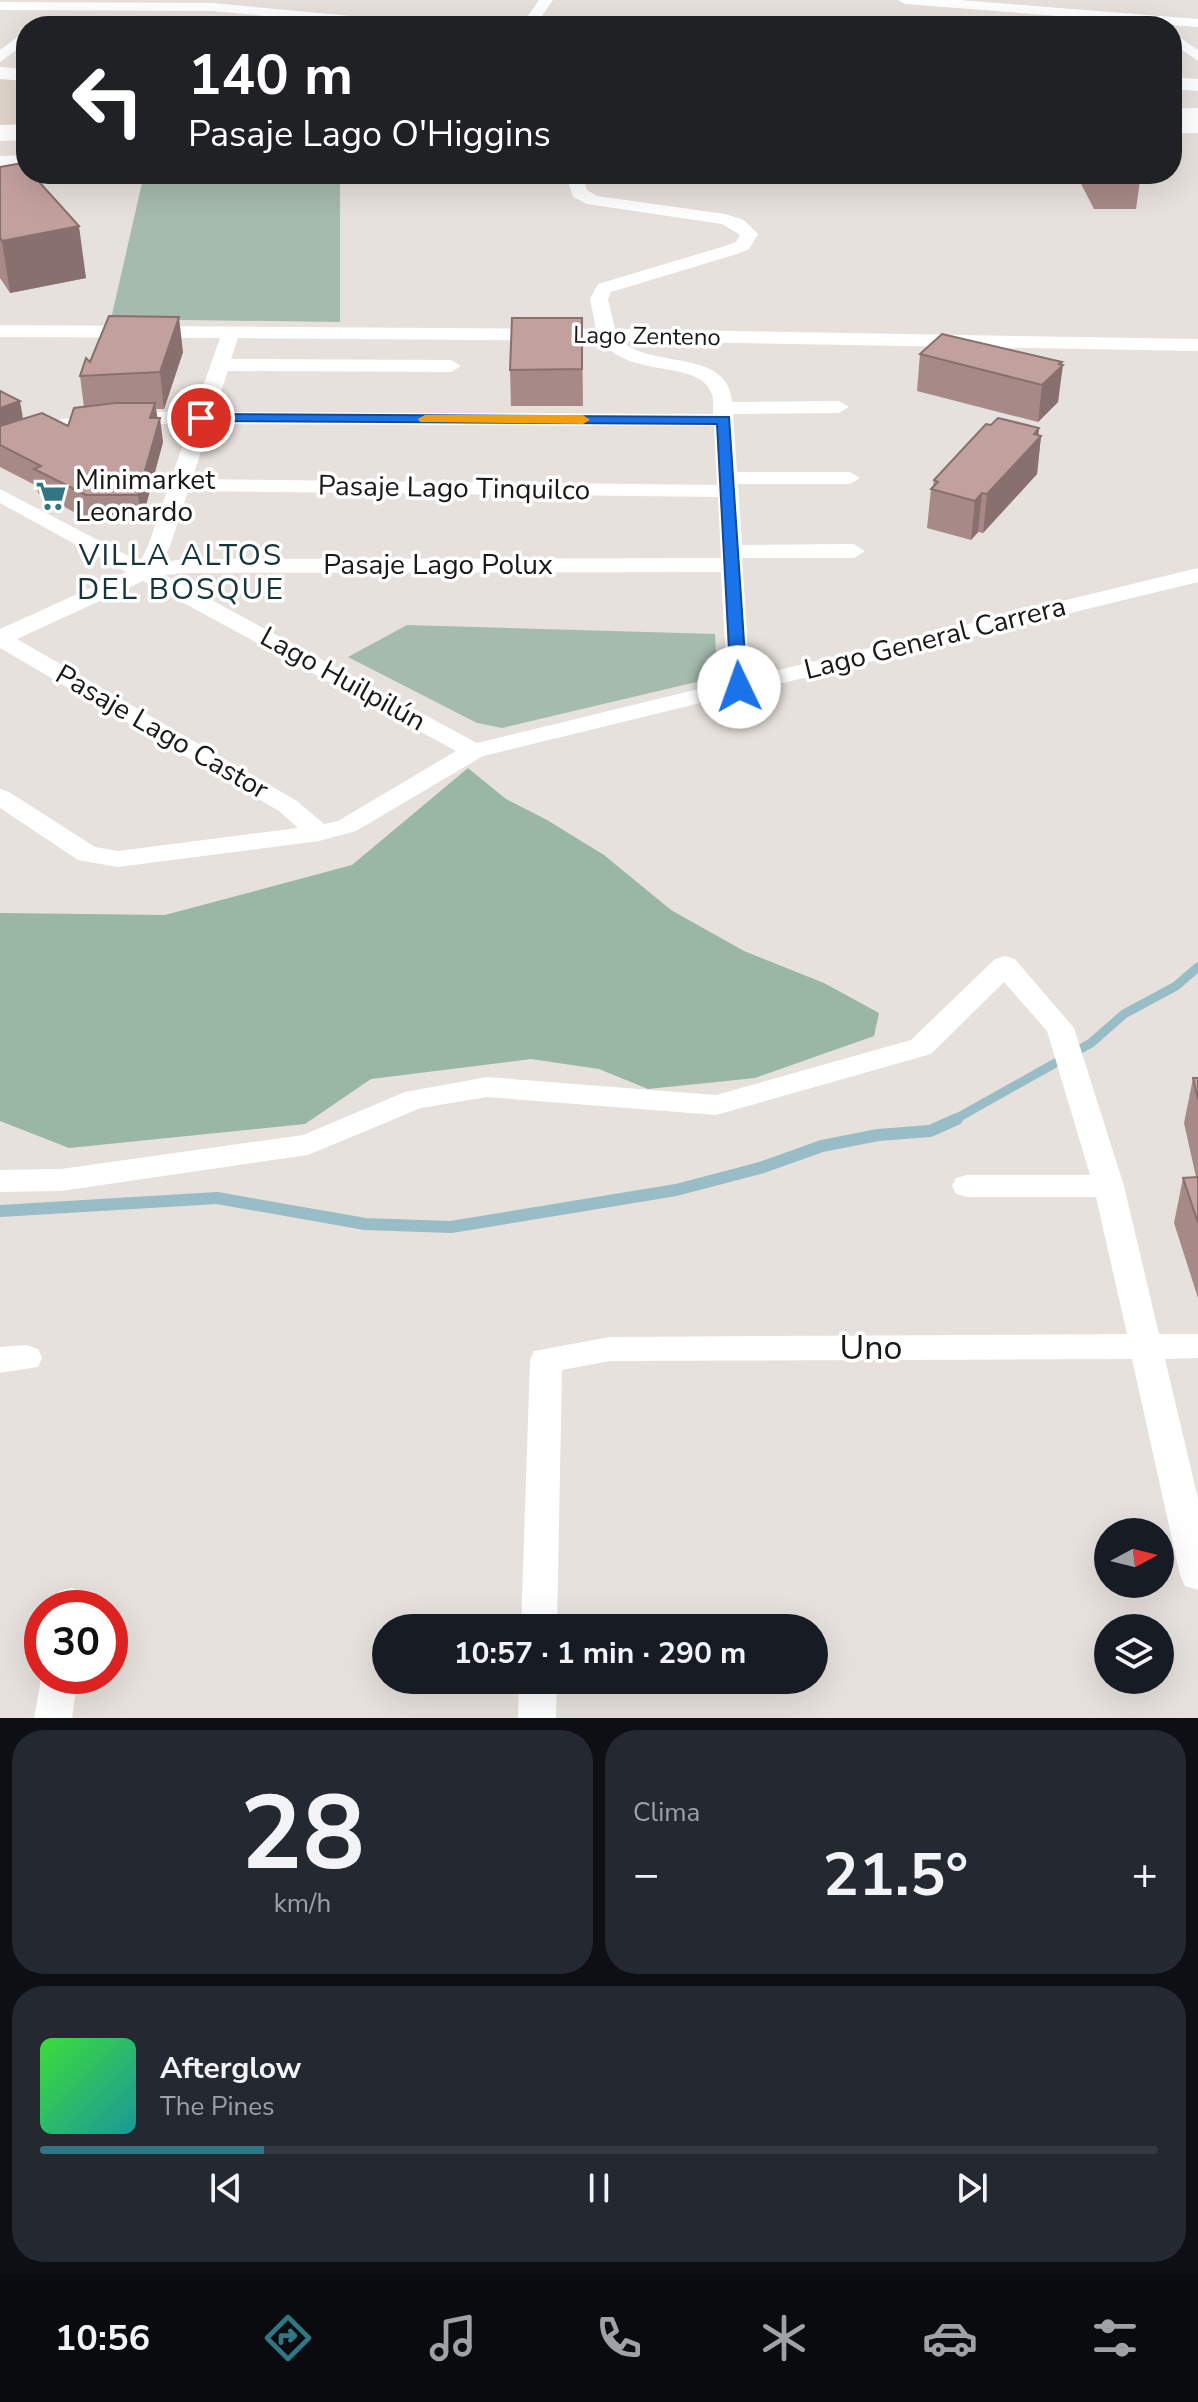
<!DOCTYPE html>
<html lang="es">
<meta charset="utf-8">
<style>
:root{--surface:#171b24;--page:#242831;--text:#f1f3f6;--muted:#9ea1a6;--line:#363941;--accent:#307683}
body{margin:0;font-family:"Nunito Sans",sans-serif;background:var(--page);color:var(--text);height:100vh;display:flex;flex-direction:column;font-size:30px;white-space:nowrap}
*{box-sizing:border-box;margin:0}
p{font-size:26px;color:var(--muted)}
.icon{flex:none;width:44px;height:44px;fill:none;stroke:currentColor;stroke-width:2;stroke-linecap:round;stroke-linejoin:round}
.map{position:relative;height:1718px;overflow:hidden}
.side{display:flex;flex-direction:column;gap:12px;padding:12px;background:#0d0f14;flex:1}
.side>*{flex:none}
.top-card{position:absolute;left:16px;top:16px;width:1166px;height:168px;border-radius:32px;box-shadow:0 8px 32px #0002;background:#202124;color:#fff;overflow:hidden}
.needle{width:52px;rotate:83deg}
.controls{position:absolute;left:1094px;top:1518px;display:grid;gap:16px}
.controls a{display:grid;place-items:center;width:80px;height:80px;border-radius:50%;background:var(--surface);box-shadow:0 8px 32px #0002;font-size:40px}
.speed{position:absolute;left:24px;top:1590px;display:flex;gap:16px;font-size:40px;font-weight:700;text-align:center}
.speed>*{display:grid;place-content:center;width:104px;height:104px;border-radius:50%;background:var(--surface);box-shadow:0 8px 32px #0002;line-height:1}
.speed .limit{border:12px solid #d22;background:#fff;color:#111}
.pin{position:absolute;display:grid;place-items:center;width:68px;height:68px;color:#fff;margin:-34px;border:4px solid #fff;border-radius:50%;box-shadow:0 2px 8px #0007}
.me{position:absolute;width:88px;margin:-44px;rotate:357deg;stroke-linejoin:round;filter:drop-shadow(0 0 6px #0008)}
.turn{display:flex;align-items:center;gap:28px;height:168px;padding:0 40px;font-size:36px}
.turn .icon{width:104px;height:104px;stroke-width:2.5}
.turn b{display:block;font-size:56px;line-height:68px}
.big{font-size:60px;font-weight:700;line-height:1.1}
.side .card{flex:1;display:flex;flex-direction:column;justify-content:center;gap:12px;min-width:0;padding:0 28px;border-radius:32px;background:var(--page)}
.side .dial{align-items:center;gap:0}
.dial b{font-size:104px;line-height:1}
.song{display:flex;align-items:center;gap:24px}
.cover{width:96px;height:96px;border-radius:12px;background:linear-gradient(135deg,hsl(120 70% 55%),hsl(180 70% 35%))}
.played{height:8px;border-radius:4px;background:linear-gradient(90deg,var(--accent) 20%,var(--line) 20%)}
.keys{display:flex;justify-content:space-around;direction:ltr}
.heat{display:flex;justify-content:space-between;align-items:center;font-size:44px;direction:ltr}
.side .tiles{flex:1;display:grid;gap:12px;grid-template-columns:1fr 1fr}
.card:last-child{grid-column:span 2}
.trip{position:absolute;left:372px;top:1614px;width:456px;height:80px;border-radius:40px;background:var(--surface);box-shadow:0 8px 32px #0002;font-weight:700;line-height:80px;text-align:center}
.dock{display:flex;height:128px;justify-content:space-around;align-items:center;background:#090b0e;color:var(--muted)}
.dock .icon{width:56px;height:56px}
.dock .active{color:var(--accent)}
.dock b{font-size:36px;color:var(--text)}
.map>svg:first-child{display:block}
.built{fill:#e1d6cb}
.green{fill:#a5bbae}
.forest{fill:#9ab7a6}
.lines{fill:none;stroke-linecap:round;stroke-linejoin:round}
.stream-far1{stroke:#99bdc6;stroke-width:9}
.stream{stroke:#99bdc6;stroke-width:12}
.minor{fill:#fff;fill-rule:evenodd}
.tertiary{fill:#fff;fill-rule:evenodd}
.secondary{fill:#fff;fill-rule:evenodd}
.trunk{fill:#fff;fill-rule:evenodd}
.wall{fill:#a78a88}
.shaded-wall{fill:#88706f}
.building{fill:#c2a09e;stroke:#88706f;stroke-width:2}
.route{fill:#1a73e8;stroke:#114b97;stroke-width:2}
.slow{fill:#f59e0b}
.labels{text-anchor:middle;dominant-baseline:central;stroke-width:7;stroke-linejoin:round;paint-order:stroke}
.far-street-label{font-size:24px;fill:#1b1918;stroke:#fff}
.poi-label{font-size:28px;fill:#1b1918;stroke:#fff;text-anchor:start}
.street-label{font-size:28px;fill:#1b1918;stroke:#fff}
.neighbourhood-label{font-size:30px;letter-spacing:2px;fill:#14353b;stroke:#fff}
.near-street-label{font-size:34px;fill:#1b1918;stroke:#fff}
</style>
<div class="map">
<svg width="1198" height="1718" viewBox="0 0 1198 1718">
<rect width="100%" height="100%" fill="#e6e1dc"/>
<polygon class="built" points="0,79 26,80 26,127 0,128"/>
<g class="green">
<polygon points="144,174 340,174 340,322 111,319"/>
<polygon points="407,625 715,634 717,670 709,679 502,728 477,723 348,657"/>
</g>
<polygon class="forest" points="468,768 506,799 547,820 604,855 671,910 744,951 824,983 879,1013 874,1036 755,1078 648,1089 599,1069 531,1059 371,1079 305,1124 69,1148 0,1121 0,913 165,915 352,865"/>
<g class="lines">
<polyline class="stream-far1" points="952,1121 1091,1043 1124,1014 1176,986 1198,967"/>
<polyline class="stream" points="0,1211 217,1198 365,1224 451,1227 676,1190 760,1168 822,1146 878,1135 930,1131 957,1119"/>
<g class="minor">
<polygon points="539,0 553,0 535,26 521,26"/>
<polygon points="898,0 959,0 1198,19 1198,27 905,4"/>
<polygon points="0,2 212,3 362,17 475,22 482,26 362,25 212,11 0,10"/>
<polygon points="26,31 26,43 0,62 0,50"/>
<polygon points="1172,32 1198,50 1198,61 1172,43"/>
<path d="M566,174h16l5,16 10,6 128,18 19,6 14,14 -9,15 -12,5 -126,38 -3,7 7,30 583,10v12l-576,-10c28,28 107,7 110,61l107,-1 10,6 -10,6 -106,1 4,58h113l10,6 -10,6h-112l4,61 112,-1 11,7 -11,7h-112l8,119 448,-109v14l-715,174 -127,75 -37,10 -201,26 -40,-7 -78,-52v-19l9,3 86,55 23,4 180,-23 -19,-17 -279,-163v-19l126,-57 -126,-69v-14l140,73 8,-16 42,-122h-72l-70,8 -48,17v-13c67,-25 123,-24 194,-24l26,-74 -220,-1v-12l596,4 -6,-30 8,-15 127,-38 11,-4 4,-7 -18,-11 -135,-20 -14,-7zM238,338l364,3c27,39 100,17 110,54 2,5 1,13 1,19l-499,-2 14,-41 223,1 10,-6 -10,-6 -220,-1zM210,424l504,2 3,59 -525,-6zM188,491l530,6 3,61 -538,1 -22,4 9,-17zM721,572l6,110 -250,61 -312,-168 18,-2zM143,581l313,170 -118,70 -14,3 -27,-23 -280,-162z"/>
<polygon points="1005,956 1015,959 1074,1028 1124,1186 1159,1334 1198,1334 1198,1358 1165,1359 1198,1499 1198,1590 1185,1586 1180,1575 1132,1359 610,1361 562,1370 557,1628 521,1628 530,1360 534,1351 610,1337 1127,1334 1096,1197 967,1197 956,1194 952,1186 956,1178 967,1175 1090,1175 1047,1031 1004,982 931,1054 716,1115 487,1097 421,1108 308,1155 61,1191 0,1192 0,1170 61,1169 303,1135 405,1092 487,1077 716,1095 911,1040 995,959"/>
<polygon points="26,1345 38,1349 42,1358 38,1367 0,1373 0,1347"/>
<polygon points="71,1588 84,1592 88,1608 52,1608 58,1592"/>
<polygon points="42,1673 42,1676 78,1676 72,1718 34,1718"/>
<polygon points="519,1680 557,1680 556,1718 518,1718"/>
</g>
<g class="tertiary">
<polygon points="0,67 26,69 26,81 0,79"/>
<polygon points="1172,77 1198,79 1198,91 1172,89"/>
</g>
<g class="secondary">
<rect x="1172" y="119" width="26" height="14"/>
<polygon points="26,155 26,169 0,170 0,156"/>
</g>
<g class="trunk">
<polygon points="1198,108 1198,124 1172,125 1172,109"/>
<polygon points="26,124 26,140 0,141 0,125"/>
</g>
</g>
<g class="wall">
<polygon points="0,167 86,278 10,293 0,278"/>
<polygon points="1076,174 1141,174 1136,209 1094,209"/>
<polygon points="582,318 583,406 511,406 510,370"/>
<polygon points="183,352 164,409 156,409 163,442 142,520 89,520 38,493 37,486 0,467 0,391 23,419 68,426 84,407 80,376 90,362"/>
<polygon points="920,354 1061,365 1058,402 1038,422 917,391"/>
<polygon points="991,425 1039,428 1038,435 1041,436 1037,474 983,533 978,532 971,540 927,528 931,489 933,486 934,480"/>
<polygon points="1193,1078 1198,1078 1198,1298 1174,1223 1183,1178 1196,1177 1184,1123"/>
</g>
<g class="shaded-wall">
<polygon points="79,226 86,278 10,293 2,241"/>
<polygon points="179,317 183,352 164,409 160,372"/>
<polygon points="1062,362 1061,367 1063,365 1058,402 1038,422 1042,385"/>
<polygon points="20,401 24,425 0,433 0,408"/>
<polygon points="155,403 158,426 160,418 163,442 142,520 138,495 150,418"/>
<polygon points="1039,428 1038,439 1041,436 1037,474 983,533 987,494"/>
<polygon points="982,493 978,532 971,540 975,501"/>
</g>
<g class="building">
<polygon points="22,163 26,167 26,174 32,174 79,226 2,241 0,237 0,167"/>
<polygon points="109,316 179,317 160,372 80,376 86,358 90,362"/>
<polygon points="512,318 582,318 582,369 510,370"/>
<polygon points="942,334 1062,362 1059,364 1063,365 1042,385 920,354"/>
<polygon points="0,391 20,401 0,408"/>
<polygon points="115,403 155,403 150,418 160,418 138,495 86,495 34,469 41,466 0,445 0,426 42,413 68,426 74,408"/>
<polygon points="998,418 1039,428 1034,434 1041,436 987,494 982,493 975,501 931,489 938,482 934,480 986,424 991,425"/>
<polygon points="1193,1078 1198,1078 1198,1100"/>
<polygon points="1198,1177 1198,1223 1183,1178"/>
</g>
<polygon class="route" points="201,414 729,417 747,687 739,692 731,687 717,424 196,421 194,418"/>
<polygon class="slow" points="425,415 583,415 590,420 583,424 420,422 418,419"/>
<defs>
<g id="supermarket-bare" transform="scale(2.4)"><path d="M-6-5.5h2.5l.6 2H6L4.5 2H-2.5L-4.4-4H-6ZM-1.5 3.2a1.3 1.3 0 1 0 .1 0ZM3 3.2a1.3 1.3 0 1 0 .1 0Z" fill="#307683" stroke="#fff" stroke-width="2.5" paint-order="stroke"/></g>
</defs>
<g fill-rule="evenodd">
<use href="#supermarket-bare" x="51" y="496"/>
</g>
<g class="labels">
<g class="far-street-label">
<text transform="translate(647 336) rotate(1)">Lago Zenteno</text>
</g>
<g class="poi-label">
<text x="75" y="480">Minimarket<tspan x="75" dy="32">Leonardo</tspan></text>
</g>
<g class="street-label">
<text transform="translate(454 488) rotate(1)">Pasaje Lago Tinquilco</text>
<text x="438" y="565">Pasaje Lago Polux</text>
<text transform="translate(935 638) rotate(-14)">Lago General Carrera</text>
<text transform="translate(343 679) rotate(29)">Lago Huilpilún</text>
<text transform="translate(162 732) rotate(30)">Pasaje Lago Castor</text>
</g>
<g class="neighbourhood-label">
<text x="181" y="555">VILLA ALTOS<tspan x="181" dy="34">DEL BOSQUE</tspan></text>
</g>
<g class="near-street-label">
<text x="871" y="1348">Uno</text>
</g>
</g>
</svg>
<div class="controls">
<a><svg class="needle" viewBox="-14 -14 28 28"><path d="M0-13l5 13h-10z" fill="#e53935"/><path d="M0 13l5-13h-10z" fill="#9ea1a6"/></svg></a>
<a><svg class="icon" aria-label="layers" viewBox="0 0 24 24"><path d="M12 4l9 5-9 5-9-5zM3 14l9 5 9-5"/></svg></a>
</div>
<div class="speed"><div class="limit">30</div></div>
<div class="pin" style="left:201px;top:418px;background:#d93025"><svg class="icon" aria-label="arrive" viewBox="0 0 24 24"><path d="M6 21V4h12l-3 4 3 4H6"/></svg></div>
<svg class="me" style="left:739px;top:687px" viewBox="-20 -20 40 40"><circle r="19" fill="#fff"/><path d="M0-13L10 11 0 6-10 11z" fill="#1a73e8"/></svg>
<div class="trip">10:57 · 1 min · 290 m</div>
<div class="top-card">
<div class="turn"><svg class="icon" aria-label="left" viewBox="0 0 24 24"><path d="M17 20v-9H6M10 6l-5 5 5 5"/></svg><div><b>140 m</b>Pasaje Lago O'Higgins</div></div>
</div>
</div>
<section class="side">
<div class="tiles">
<div class="card dial"><b>28</b><p>km/h</p></div>
<div class="card"><p>Clima</p>
<div class="heat"><a>−</a><b class="big">21.5°</b><a>+</a></div>
</div>
<div class="card">
<div class="song"><i class="cover"></i><div><b>Afterglow</b><p>The Pines</p></div></div>
<div class="played"></div>
<div class="keys"><svg class="icon" aria-label="previous" viewBox="0 0 24 24"><path d="M18 5L8 12l10 7zM5 5v14"/></svg><svg class="icon" aria-label="pause" viewBox="0 0 24 24"><path d="M8 5v14M16 5v14"/></svg><svg class="icon" aria-label="next" viewBox="0 0 24 24"><path d="M6 5l10 7-10 7zM19 5v14"/></svg></div>
</div>
</div>
</section>
<nav class="dock">
<b>10:56</b>
<svg class="icon active" aria-label="directions" viewBox="0 0 24 24"><path d="M12 3l9 9-9 9-9-9zM9 14v-3h6M13 9l2 2-2 2"/></svg>
<svg class="icon" aria-label="music" viewBox="0 0 24 24"><path d="M9 18V5l10-2v13"/><circle cx="6" cy="18" r="3"/><circle cx="16" cy="16" r="3"/></svg>
<svg class="icon" aria-label="phone" viewBox="0 0 24 24"><path d="M5 4h4l2 5-3 2q2 4 5 5l2-3 5 2v4C11 20 4 13 5 4z"/></svg>
<svg class="icon" aria-label="climate" viewBox="0 0 24 24"><path d="M12 3v18M4 7l16 10M4 17L20 7"/></svg>
<svg class="icon" aria-label="car" viewBox="0 0 24 24"><path d="M5 17H2v-5l4-1 3-4h7l3 4 3 1v5h-3M9 17h6M6 11h13"/><circle cx="7" cy="17" r="2"/><circle cx="17" cy="17" r="2"/></svg>
<svg class="icon" aria-label="filters" viewBox="0 0 24 24"><path d="M4 7h16M4 17h16"/><circle cx="9" cy="7" r="2"/><circle cx="15" cy="17" r="2"/></svg>
</nav>
